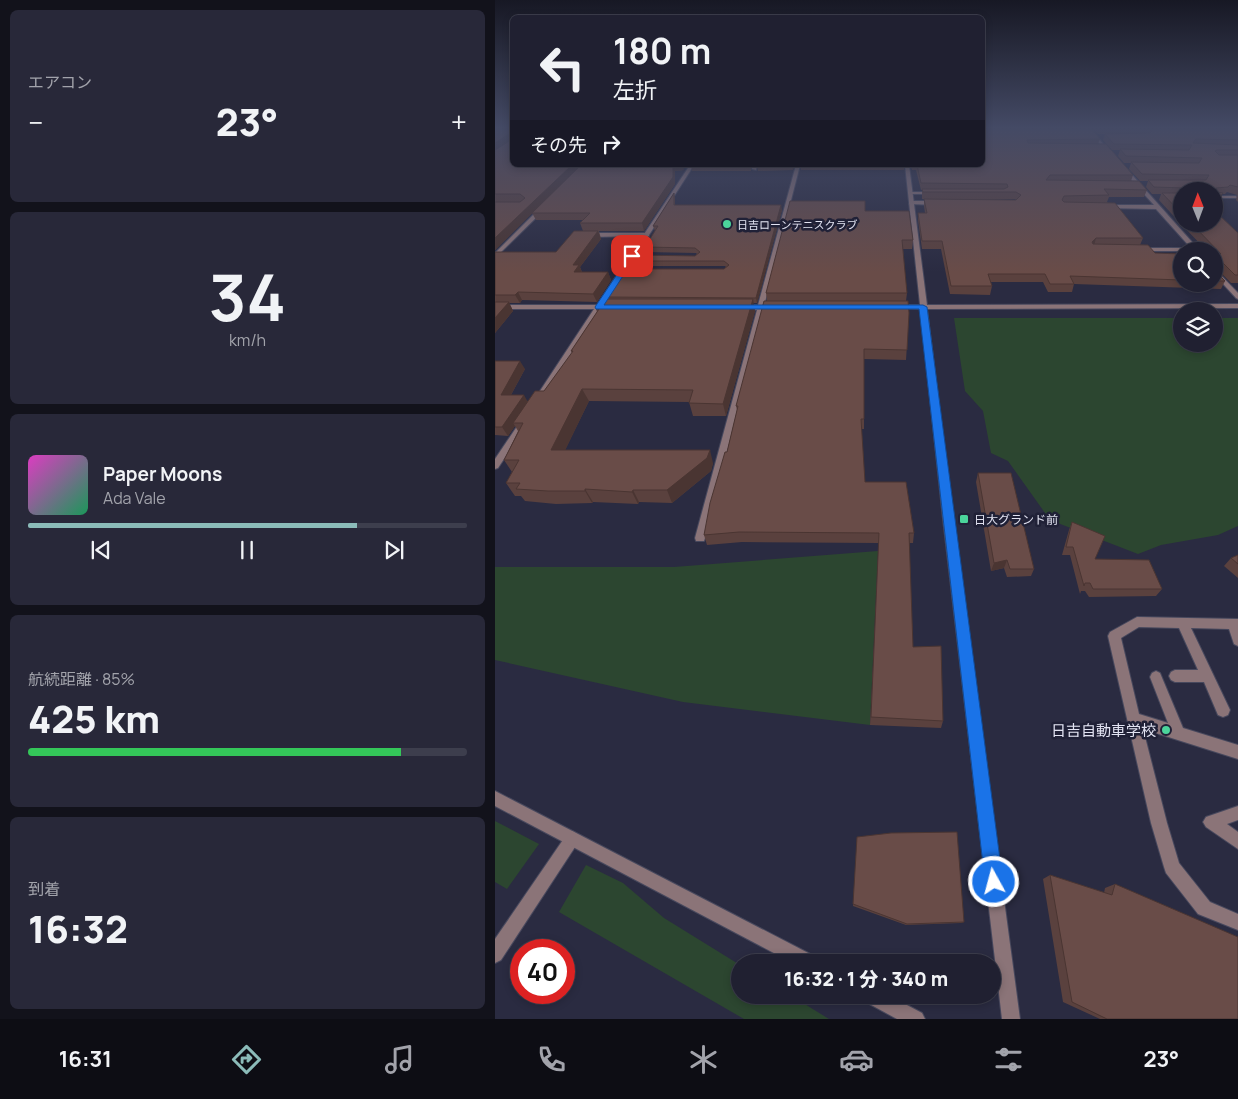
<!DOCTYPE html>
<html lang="ja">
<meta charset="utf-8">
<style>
:root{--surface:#202031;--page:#282839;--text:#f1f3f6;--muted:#a2a3ab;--line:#3d3e4d;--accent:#8bbbb9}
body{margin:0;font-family:Manrope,"Noto Sans JP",sans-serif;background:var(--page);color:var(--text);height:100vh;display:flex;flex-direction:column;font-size:19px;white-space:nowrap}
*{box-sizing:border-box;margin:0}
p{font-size:16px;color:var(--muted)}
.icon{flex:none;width:28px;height:28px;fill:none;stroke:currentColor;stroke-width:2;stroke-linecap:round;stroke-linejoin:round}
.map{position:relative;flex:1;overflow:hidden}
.sheet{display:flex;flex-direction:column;gap:10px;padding:10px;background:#12121b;width:495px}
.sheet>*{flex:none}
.guide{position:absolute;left:15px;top:15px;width:475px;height:152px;border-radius:8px;box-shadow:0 2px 8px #0003,0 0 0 1px var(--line);background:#202031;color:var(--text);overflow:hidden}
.needle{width:32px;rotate:359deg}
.tools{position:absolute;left:678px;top:182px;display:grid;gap:10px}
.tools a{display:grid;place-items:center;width:50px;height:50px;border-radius:50%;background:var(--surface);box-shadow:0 2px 8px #0003,0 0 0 1px var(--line);font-size:25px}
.speed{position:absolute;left:15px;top:939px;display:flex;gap:10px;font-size:25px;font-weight:700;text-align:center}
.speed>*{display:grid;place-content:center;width:65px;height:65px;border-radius:50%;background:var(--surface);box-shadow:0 2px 8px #0003,0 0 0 1px var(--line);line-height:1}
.speed .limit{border:8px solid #d22;background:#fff;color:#111}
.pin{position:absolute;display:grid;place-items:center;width:42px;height:42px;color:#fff;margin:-21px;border-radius:10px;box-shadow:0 2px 8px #0006}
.me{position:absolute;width:55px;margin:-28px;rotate:353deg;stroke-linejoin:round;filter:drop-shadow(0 0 4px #0008)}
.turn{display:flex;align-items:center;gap:18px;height:105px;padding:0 20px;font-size:22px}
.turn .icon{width:65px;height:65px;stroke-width:2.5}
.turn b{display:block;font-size:35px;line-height:42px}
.then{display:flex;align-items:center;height:48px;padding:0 20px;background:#0003;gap:10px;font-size:19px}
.big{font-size:38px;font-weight:800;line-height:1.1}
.sheet .widget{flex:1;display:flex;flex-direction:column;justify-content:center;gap:8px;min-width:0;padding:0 18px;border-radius:8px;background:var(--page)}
.sheet .dial{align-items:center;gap:0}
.dial b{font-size:65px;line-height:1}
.song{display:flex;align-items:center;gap:15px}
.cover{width:60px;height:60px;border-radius:8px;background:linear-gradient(135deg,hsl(310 70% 55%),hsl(150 70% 35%))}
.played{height:5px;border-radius:2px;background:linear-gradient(90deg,var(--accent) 75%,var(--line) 75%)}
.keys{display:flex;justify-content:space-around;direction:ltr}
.heat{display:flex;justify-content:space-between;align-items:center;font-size:28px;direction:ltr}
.charge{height:8px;border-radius:4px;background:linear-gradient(90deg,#34c759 85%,var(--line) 0)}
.trip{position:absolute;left:236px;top:954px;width:270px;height:50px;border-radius:25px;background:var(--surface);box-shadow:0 2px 8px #0003,0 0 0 1px var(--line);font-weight:800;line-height:50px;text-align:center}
.dock{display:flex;height:80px;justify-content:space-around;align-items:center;background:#0d0d14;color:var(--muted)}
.dock .icon{width:35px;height:35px}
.dock .selected{color:var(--accent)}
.dock b{font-size:22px;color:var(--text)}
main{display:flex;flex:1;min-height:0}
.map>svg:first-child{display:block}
.green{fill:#2c4630}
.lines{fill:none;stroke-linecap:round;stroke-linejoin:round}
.service-casing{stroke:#47485d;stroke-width:2}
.minor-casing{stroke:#47485d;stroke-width:2}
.tertiary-casing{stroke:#47485d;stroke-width:2}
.service{fill:#8b7478;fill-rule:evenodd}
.minor{fill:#8b7478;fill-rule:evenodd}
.tertiary{fill:#8b7478;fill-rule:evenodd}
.wall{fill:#5a413e;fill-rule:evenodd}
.shaded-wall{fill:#4a3532}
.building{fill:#694c48;stroke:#4a3532}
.route{fill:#1a73e8;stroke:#114b97}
.poi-dot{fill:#4bd49b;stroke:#202137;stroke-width:2}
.labels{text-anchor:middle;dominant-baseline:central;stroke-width:5;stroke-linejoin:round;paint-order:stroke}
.far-poi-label{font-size:11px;fill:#e2e3f2;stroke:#202137;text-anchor:start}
.poi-label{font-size:12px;fill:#e2e3f2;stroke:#202137;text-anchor:start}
.near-poi-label{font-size:15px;fill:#e2e3f2;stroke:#202137;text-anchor:end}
</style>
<main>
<section class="sheet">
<div class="widget"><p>エアコン</p>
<div class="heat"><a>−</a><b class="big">23°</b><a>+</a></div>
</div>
<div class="widget dial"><b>34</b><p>km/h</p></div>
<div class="widget">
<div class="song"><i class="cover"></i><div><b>Paper Moons</b><p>Ada Vale</p></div></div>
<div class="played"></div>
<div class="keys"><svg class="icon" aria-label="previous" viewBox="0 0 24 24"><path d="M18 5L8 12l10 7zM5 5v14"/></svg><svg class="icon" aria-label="pause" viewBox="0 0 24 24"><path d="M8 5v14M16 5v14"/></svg><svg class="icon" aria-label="next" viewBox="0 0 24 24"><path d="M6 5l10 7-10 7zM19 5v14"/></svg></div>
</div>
<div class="widget"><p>航続距離 · 85%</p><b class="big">425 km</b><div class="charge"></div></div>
<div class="widget"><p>到着</p><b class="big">16:32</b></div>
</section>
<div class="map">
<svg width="743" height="1019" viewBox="0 0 743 1019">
<rect width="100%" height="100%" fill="#2a2b41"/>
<g class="green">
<polygon points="459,318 686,318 686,344 719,344 719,318 743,318 743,526 723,535 666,545 643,554 555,520 513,461 496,453 488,411 470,391"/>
<polygon points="383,551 375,725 188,702 0,660 0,567 179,567"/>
<polygon points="0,821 44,844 12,889 0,882"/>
<polygon points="91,865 128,883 169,918 245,965 245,995 295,995 334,1019 249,1019 64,912"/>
</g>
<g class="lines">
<g class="service-casing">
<g id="service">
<polygon points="258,165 262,165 261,170 257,169"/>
<polygon points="152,233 154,234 154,236 92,237 89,235 92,233"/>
<polygon points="642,617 743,619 743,646 739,644 734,629 696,628 735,710 733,715 728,717 723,715 709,682 680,682 676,680 674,676 676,672 680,670 703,670 684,628 644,627 626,638 644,714 673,723 655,677 657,673 661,671 665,673 688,728 743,745 743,759 648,729 672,823 684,863 715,902 743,914 743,930 703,914 671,873 669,867 656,823 613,636 615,632"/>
<polygon points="743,806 743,820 732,824 743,832 743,849 711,827 708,822 711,817"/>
<polygon points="77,831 82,834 85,839 82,844 6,960 0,963 0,939 72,834"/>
</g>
</g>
<g class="minor-casing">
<g id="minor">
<polygon points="592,129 596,129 618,156 614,156"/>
<polygon points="195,165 199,165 109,305 117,307 114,309 106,309 46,402 40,402 39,400 99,309 0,309 0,305 102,305"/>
<polygon points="301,165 305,165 269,306 279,306 282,308 279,310 268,310 210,538 209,541 201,541 200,538 262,310 246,309 243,307 246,305 263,305"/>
<polygon points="629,168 631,168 705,251 643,251 643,249 645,248 696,248 661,209 608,208 610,205 659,205 627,170"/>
<polygon points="413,192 439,192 441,193 439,194 415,194"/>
<polygon points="719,196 741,196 743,198 719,198"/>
<polygon points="416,201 443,201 446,203 443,205 414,204"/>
<polygon points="47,206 52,207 0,258 0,253"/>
<polygon points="719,268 743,293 743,299 741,298 719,274"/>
<polygon points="401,305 428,305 431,307 428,309 399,308 399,306"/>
<polygon points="30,418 34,421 3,468 0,469 0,459 27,419"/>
</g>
</g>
<g class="tertiary-casing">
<g id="tertiary">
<polygon points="410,165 414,165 432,305 743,304 743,308 432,309 458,519 525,1019 507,1019 448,519"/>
<polygon points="0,791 319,956 321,962 296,962 0,806"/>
<polygon points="366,995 393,995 427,1013 430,1019 402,1019 369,1001"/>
</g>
</g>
<use href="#service" class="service"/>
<use href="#minor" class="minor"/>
<use href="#tertiary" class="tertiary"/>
</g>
<g class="wall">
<polygon points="0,129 18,129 18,165 189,170 180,171 180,184 149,231 104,231 106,239 85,267 87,272 113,272 116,280 102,302 27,300 25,303 14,303 18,311 0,333 0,252 61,252 88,231 85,223 88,220 41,220 37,213 0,250"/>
<path d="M488,129l117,10 -2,5 35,31 -2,6 16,9 -3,7h-35l-2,5 36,36 -3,7 15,8 26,1v30h33v-33h-7l-26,-27h33l24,9v50h-7l-8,-8 -1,3 3,3 -4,8 -147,-5 -2,8h-24l-5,-10h-53l2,4 -2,9 -40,-1 -9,-45h-19l-4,-29v-7h7l-1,-7v-7h-2v-9h-1l-5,-20h-4l-2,-5h73zM471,199h49l1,1z"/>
<polygon points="598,129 743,129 743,202 741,200 742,195 732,192 730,194 727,194 725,200 719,206 719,191 686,191 686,224 664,200 666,194 657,194 651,187 653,181 645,181 634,169 636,163 629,163 623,156 625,150 617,150 608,140 610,134 603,134"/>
<polygon points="196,165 257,165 256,167 256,171 197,171"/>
<polygon points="262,165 300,165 298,170 263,171"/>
<polygon points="305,165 409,165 409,170 306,170"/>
<polygon points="179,193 180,198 180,205 287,210 262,303 258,303 260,311 231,416 198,416 194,402 94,401 70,450 218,463 216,471 177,503 144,502 143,504 98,502 97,503 61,504 30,501 26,496 20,496 11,483 17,472 9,460 23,431 20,426 13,436 0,435 0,361 30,369 16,395 33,401 49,391 77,353 76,351 102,312 101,309 112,299 111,297 133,275 229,269 231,267 230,266 143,266 141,261 200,256 202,254 201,253 151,252 150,247 160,231 158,226"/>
<polygon points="370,211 418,240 417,249 407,249 412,293 411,301 414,313 411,360 369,359 369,429 366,429 370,482 419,533 418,543 414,543 418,647 448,721 446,728 375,725 384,543 247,542 212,545 209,535 232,452 242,410 241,406 272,301 271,293"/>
<polygon points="483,473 539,569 536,576 512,577 509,568 496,571 481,482"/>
<polygon points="577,522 600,559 667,589 661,596 594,597 590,591 586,591 585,594 575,555 567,555 574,530"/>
<polygon points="743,555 743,578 729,566 736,558"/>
<polygon points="555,875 609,893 610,888 620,884 743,1019 605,1019 568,1002 548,879"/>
<polygon points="358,904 469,922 466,923 411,925 358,906"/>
</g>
<g class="shaded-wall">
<polygon points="14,134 17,140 0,151 0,143"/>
<polygon points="77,165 86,165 0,250 0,238"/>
<polygon points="178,165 188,165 189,170 180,171 180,184 149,231 147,223"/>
<polygon points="297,165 300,165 298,170"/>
<polygon points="728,193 725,200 719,206 719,203"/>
<polygon points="286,205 287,210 262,303 261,298"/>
<polygon points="103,231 106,239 85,267 87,273 79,272 78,265"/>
<polygon points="601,238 599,246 597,242"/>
<polygon points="113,272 116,280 102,302 98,294"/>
<polygon points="23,292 27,300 25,303 20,295"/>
<polygon points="258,299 260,311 231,416 228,404"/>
<polygon points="14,302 18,311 0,333 0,318"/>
<polygon points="25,361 30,369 11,404 6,395"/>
<polygon points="87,389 94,401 64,463 56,450"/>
<polygon points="29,395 34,404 18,423 20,426 13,436 7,427"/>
<polygon points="215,450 218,463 216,471 177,503 172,490"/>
<polygon points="90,489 98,502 97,503 90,491"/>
<polygon points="138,490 144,502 143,504 137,492"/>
<polygon points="512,560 509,568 496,571 499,563"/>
</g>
<g class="building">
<polygon points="0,129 18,129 18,165 77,165 0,238 0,202 25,202 30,198 25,194 0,194 0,150 16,140 17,135 14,134 0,143"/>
<polygon points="488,129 597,129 605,139 532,140 533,143 611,144 638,175 555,175 551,180 644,181 652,190 609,189 614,195 569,196 567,200 569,202 620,203 648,238 601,238 597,242 598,244 653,245 660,253 686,254 686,280 575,276 579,284 555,284 550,274 493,274 497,286 456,286 447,241 427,241 423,213 432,213 429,199 521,200 526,195 521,192 428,192 427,189 509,189 513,187 512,184 426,183 422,165 488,165"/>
<polygon points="656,129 743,129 743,140 701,139 698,143 743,145 743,150 722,150 720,151 724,155 743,155 743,187 735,185 733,187 721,188 721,192 728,193 719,203 719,191 689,191 690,188 659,187 653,180 711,180 714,175 647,174 636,162 704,163 707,158 631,156 625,149 694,150 697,145 619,144 610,134 655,133 657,131"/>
<polygon points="86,165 178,165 178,177 147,223 85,223 95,213 37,213"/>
<polygon points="179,193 179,205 286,205 261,298 111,297 125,275 133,275 137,269 229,269 234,265 229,261 141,261 145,255 200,256 205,252 200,248 150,247 163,226 158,226"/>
<polygon points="667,193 686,193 686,213"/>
<polygon points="295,201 370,201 370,211 414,211 418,240 407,240 412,293 271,293"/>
<polygon points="719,210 743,233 743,275 740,275 723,258 721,266 728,275 724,275 730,281 719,281 719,254 726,254 697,224 719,224"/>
<polygon points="79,231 103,231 78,265 84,265 79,272 113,272 98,294 23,292 20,295 0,295 0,252 61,252"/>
<polygon points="108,299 258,299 228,404 194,403 198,390 87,389 56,450 215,450 212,458 172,490 138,490 137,492 90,489 90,491 53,491 21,489 25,483 11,483 24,460 9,460 28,423 18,423 40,391 49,391 78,351 76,351 104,309 101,309"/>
<polygon points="269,301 413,301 414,313 412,350 369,349 369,419 366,419 370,482 411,482 419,533 414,533 418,647 446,646 448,721 376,717 384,533 244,532 209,535 215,503 230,452 232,452 243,406 241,406"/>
<polygon points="0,302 14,302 0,318"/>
<polygon points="0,361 25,361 6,395 29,395 7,427 0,427"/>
<polygon points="483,473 516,473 539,569 515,569 512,560 499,563"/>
<polygon points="577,522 610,536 600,559 654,560 667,589 598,589 595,583 590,583 589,586 578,547 571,547"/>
<polygon points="743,555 743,564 736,558"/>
<polygon points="462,832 469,922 412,924 358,904 362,837 396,833"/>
<polygon points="555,875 617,895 620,884 743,937 743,1019 612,1019 577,1002"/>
</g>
<linearGradient id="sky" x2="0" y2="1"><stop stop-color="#171824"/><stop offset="0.47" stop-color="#444a65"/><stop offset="1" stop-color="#444a65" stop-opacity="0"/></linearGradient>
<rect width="743" height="272" fill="url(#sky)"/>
<polygon class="route" points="135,255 141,256 109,305 428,305 432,307 508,882 505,889 499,892 493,889 490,882 424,309 101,309 100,307"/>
<g class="poi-dot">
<circle cx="232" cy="224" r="5"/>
<rect x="464" y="514" width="10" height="10" rx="2.5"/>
<circle cx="671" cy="730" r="5"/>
</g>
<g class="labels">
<g class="far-poi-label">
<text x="242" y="224">日吉ローンテニスクラブ</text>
</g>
<g class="poi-label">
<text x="479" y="519">日大グランド前</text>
</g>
<g class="near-poi-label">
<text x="661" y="730">日吉自動車学校</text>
</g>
</g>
</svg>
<div class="tools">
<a><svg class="needle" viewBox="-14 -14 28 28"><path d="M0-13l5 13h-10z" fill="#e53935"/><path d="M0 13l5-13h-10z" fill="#a2a3ab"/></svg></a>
<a><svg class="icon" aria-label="search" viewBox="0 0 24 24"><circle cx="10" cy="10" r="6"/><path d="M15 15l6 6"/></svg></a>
<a><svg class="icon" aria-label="layers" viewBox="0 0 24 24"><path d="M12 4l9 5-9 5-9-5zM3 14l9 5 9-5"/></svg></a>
</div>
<div class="speed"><div class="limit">40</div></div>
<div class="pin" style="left:137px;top:256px;background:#d93025"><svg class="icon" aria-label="arrive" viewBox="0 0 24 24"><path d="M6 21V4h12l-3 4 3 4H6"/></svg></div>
<svg class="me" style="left:499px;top:882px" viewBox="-20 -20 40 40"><circle r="17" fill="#1a73e8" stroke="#fff" stroke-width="3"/><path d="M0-11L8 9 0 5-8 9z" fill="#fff"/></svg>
<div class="trip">16:32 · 1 分 · 340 m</div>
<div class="guide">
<div class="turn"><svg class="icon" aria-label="left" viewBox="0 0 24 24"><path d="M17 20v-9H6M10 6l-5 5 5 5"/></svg><div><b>180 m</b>左折</div></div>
<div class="then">その先<svg class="icon" aria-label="right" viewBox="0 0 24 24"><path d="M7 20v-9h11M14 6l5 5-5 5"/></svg></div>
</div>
</div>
</main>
<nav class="dock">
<b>16:31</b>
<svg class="icon selected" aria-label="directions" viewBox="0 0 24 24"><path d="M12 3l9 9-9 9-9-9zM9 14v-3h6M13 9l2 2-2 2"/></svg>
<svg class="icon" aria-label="music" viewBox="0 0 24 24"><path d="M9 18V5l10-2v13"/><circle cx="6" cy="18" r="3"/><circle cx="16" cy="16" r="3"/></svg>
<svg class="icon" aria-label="phone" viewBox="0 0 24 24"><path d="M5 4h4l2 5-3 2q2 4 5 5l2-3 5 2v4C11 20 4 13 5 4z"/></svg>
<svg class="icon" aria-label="climate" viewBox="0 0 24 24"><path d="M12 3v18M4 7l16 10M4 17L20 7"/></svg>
<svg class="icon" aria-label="car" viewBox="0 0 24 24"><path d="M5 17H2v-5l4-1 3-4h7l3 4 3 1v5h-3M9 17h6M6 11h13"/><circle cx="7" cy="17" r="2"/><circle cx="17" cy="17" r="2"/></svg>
<svg class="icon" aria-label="filters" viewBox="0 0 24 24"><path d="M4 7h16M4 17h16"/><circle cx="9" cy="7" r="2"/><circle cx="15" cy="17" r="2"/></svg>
<b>23°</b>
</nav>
